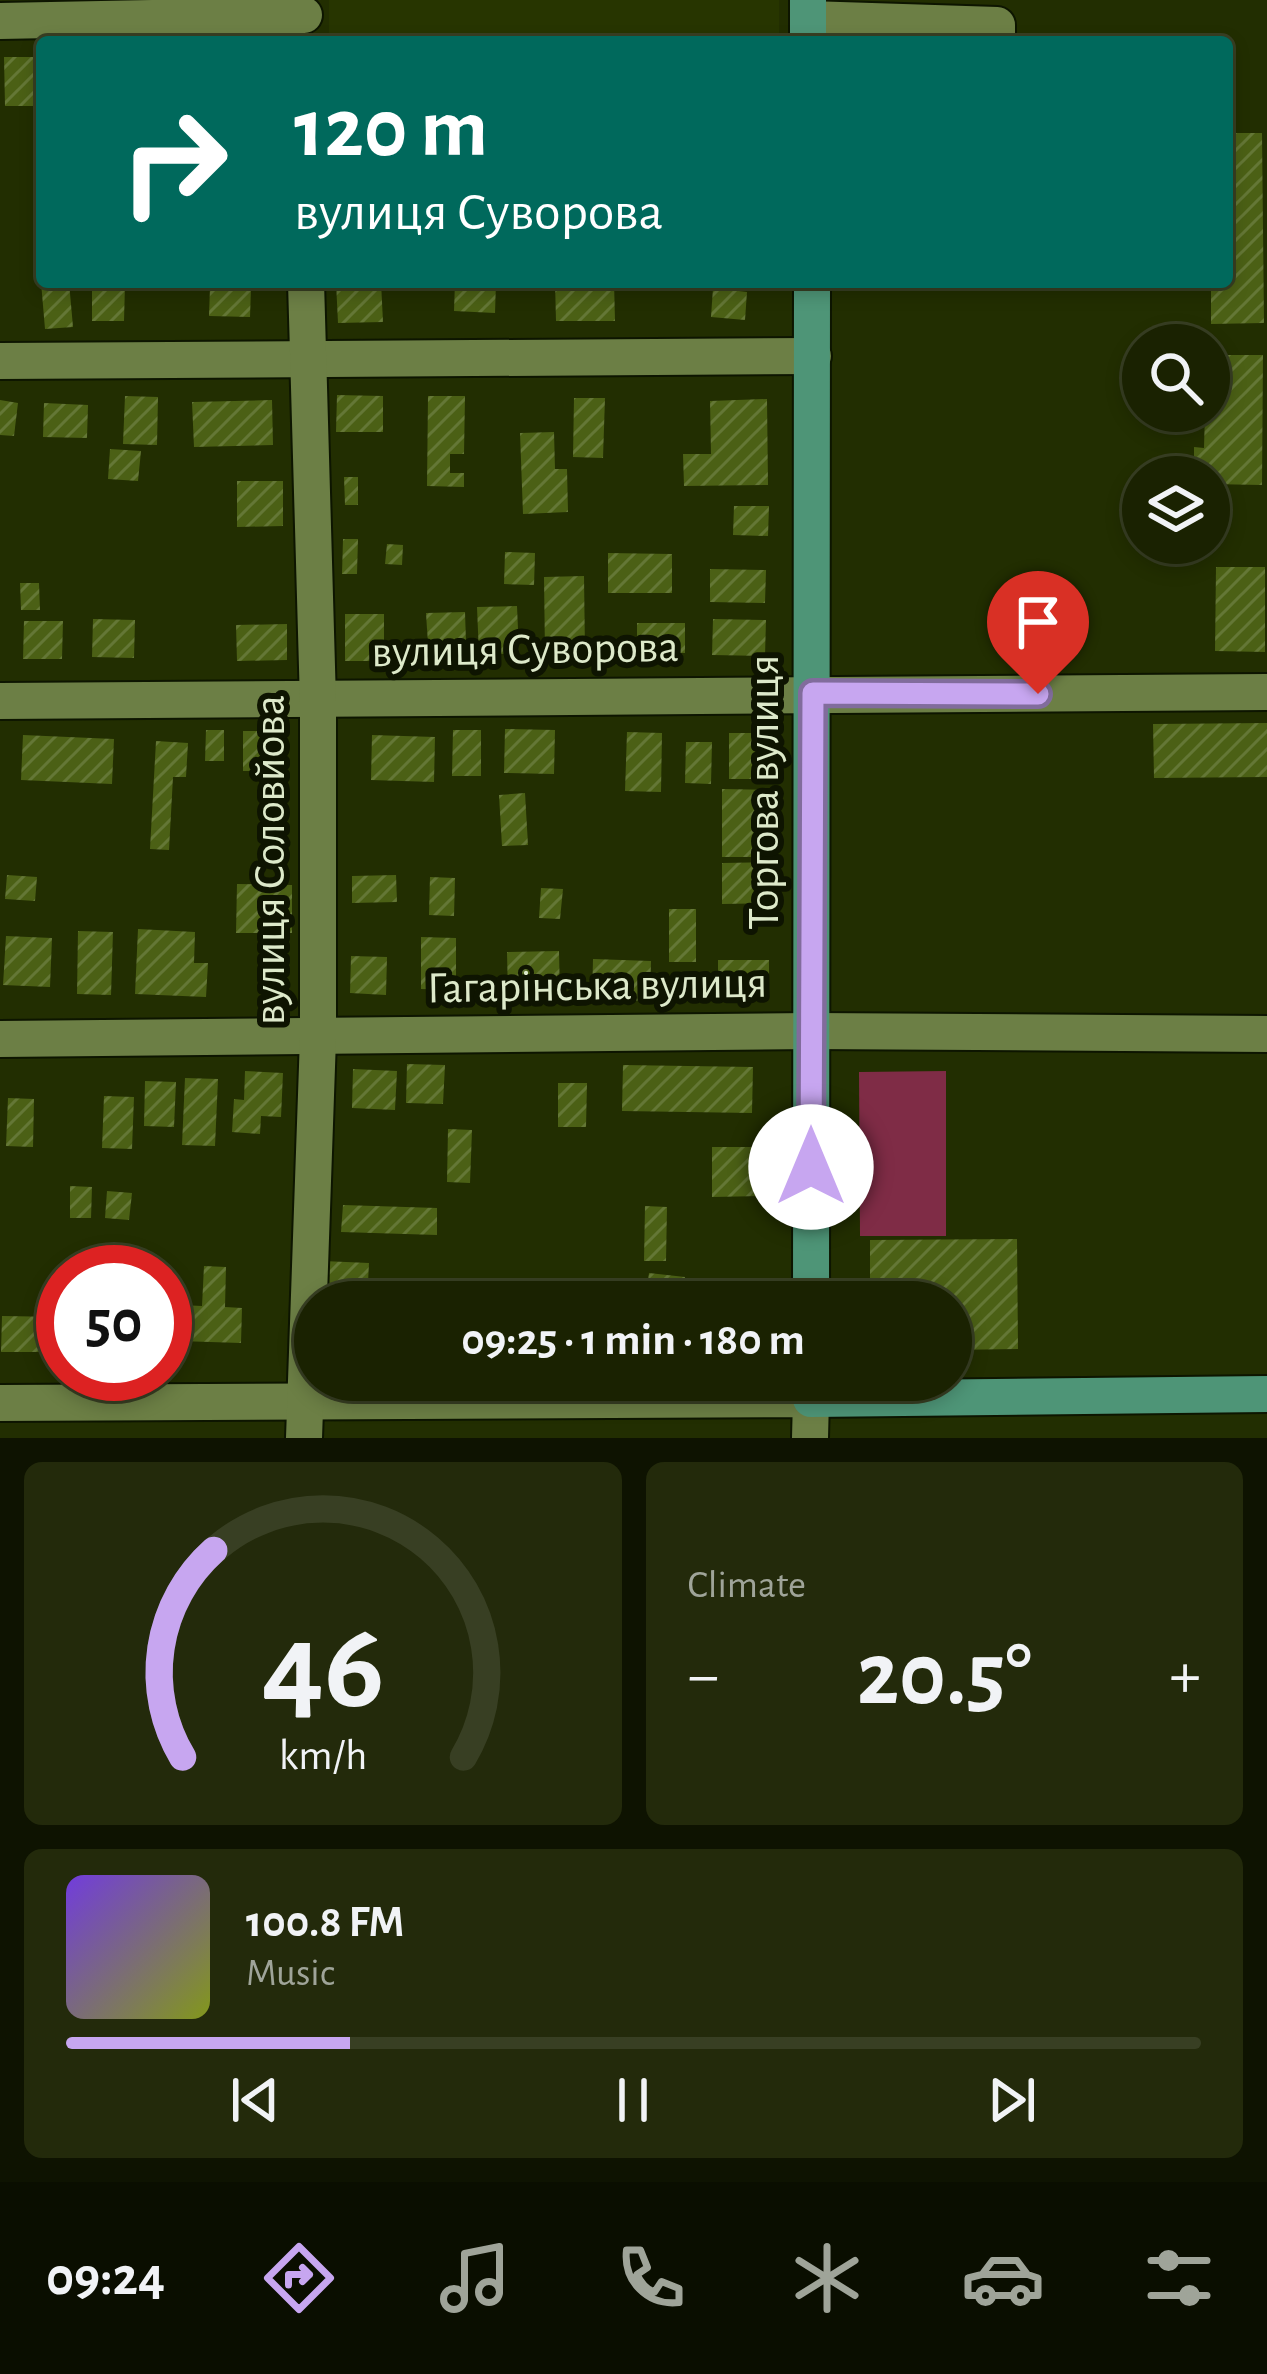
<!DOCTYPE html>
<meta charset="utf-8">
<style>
:root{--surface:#1a2201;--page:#232a0b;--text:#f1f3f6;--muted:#9fa499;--line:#383f23;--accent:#c7a6f0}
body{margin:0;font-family:"Alegreya Sans",sans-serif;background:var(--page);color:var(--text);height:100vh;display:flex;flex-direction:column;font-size:45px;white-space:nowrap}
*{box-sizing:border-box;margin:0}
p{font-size:39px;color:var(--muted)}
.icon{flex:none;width:66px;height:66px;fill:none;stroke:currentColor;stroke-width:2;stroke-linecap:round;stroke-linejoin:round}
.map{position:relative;height:1438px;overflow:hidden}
.drawer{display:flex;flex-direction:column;gap:24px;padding:24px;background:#0e1301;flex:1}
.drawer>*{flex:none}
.hud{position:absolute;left:36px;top:36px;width:1197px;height:252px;border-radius:12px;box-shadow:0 6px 18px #0003,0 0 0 3px var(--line);background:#00695c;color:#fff;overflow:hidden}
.controls{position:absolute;left:1122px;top:324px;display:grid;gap:24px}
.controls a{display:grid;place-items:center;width:108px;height:108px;border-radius:50%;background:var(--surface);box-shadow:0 6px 18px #0003,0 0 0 3px var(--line);font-size:60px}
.speed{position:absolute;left:36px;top:1245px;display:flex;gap:24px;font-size:60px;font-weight:700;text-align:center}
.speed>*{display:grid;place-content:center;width:156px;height:156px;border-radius:50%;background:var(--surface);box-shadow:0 6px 18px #0003,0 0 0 3px var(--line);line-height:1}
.speed .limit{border:18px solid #d22;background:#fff;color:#111}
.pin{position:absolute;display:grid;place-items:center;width:102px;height:102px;color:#fff;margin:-123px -51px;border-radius:50% 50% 50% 0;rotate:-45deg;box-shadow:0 0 12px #0007}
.pin .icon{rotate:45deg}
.me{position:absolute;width:132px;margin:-66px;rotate:0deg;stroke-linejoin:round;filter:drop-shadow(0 0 9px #0008)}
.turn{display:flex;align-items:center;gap:42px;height:252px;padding:0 60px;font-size:54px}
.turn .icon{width:156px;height:156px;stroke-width:2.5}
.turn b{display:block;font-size:84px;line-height:102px}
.big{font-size:90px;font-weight:700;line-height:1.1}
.drawer .tile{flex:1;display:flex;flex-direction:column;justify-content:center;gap:18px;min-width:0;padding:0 42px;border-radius:18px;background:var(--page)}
.drawer .dial{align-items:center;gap:0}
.dial svg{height:312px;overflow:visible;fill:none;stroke:var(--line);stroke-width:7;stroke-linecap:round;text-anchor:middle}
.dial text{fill:var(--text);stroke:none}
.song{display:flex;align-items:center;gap:36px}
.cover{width:144px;height:144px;border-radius:18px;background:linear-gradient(135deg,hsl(260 70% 55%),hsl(70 70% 35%))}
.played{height:12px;border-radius:6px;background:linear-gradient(90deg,var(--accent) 25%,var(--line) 25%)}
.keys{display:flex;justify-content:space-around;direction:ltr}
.heat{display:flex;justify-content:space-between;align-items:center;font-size:66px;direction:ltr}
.drawer .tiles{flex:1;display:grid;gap:24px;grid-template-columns:1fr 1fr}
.tile:last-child{grid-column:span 2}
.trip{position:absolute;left:294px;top:1281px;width:678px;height:120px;border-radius:60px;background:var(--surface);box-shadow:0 6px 18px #0003,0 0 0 3px var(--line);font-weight:700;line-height:120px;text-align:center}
.tab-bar{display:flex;height:192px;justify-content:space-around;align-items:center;background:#0a0e00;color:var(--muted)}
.tab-bar .icon{width:84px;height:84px}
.tab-bar .current{color:var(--accent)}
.tab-bar b{font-size:54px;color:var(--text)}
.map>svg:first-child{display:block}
.built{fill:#273500}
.pitch{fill:#7f2c46}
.building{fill:url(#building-hatch)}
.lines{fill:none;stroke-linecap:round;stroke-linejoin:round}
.minor-casing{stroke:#0d1500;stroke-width:40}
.major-casing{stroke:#0d1500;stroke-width:40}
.minor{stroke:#6c7f45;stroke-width:36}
.major{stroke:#4e9577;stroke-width:36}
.route-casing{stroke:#816c9c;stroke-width:30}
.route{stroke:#c7a6f0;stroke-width:21}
.labels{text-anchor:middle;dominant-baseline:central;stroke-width:12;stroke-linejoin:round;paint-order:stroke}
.street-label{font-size:45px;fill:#dde9ca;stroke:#0e1401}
</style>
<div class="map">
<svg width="1267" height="1438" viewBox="0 0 1267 1438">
<defs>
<pattern id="building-hatch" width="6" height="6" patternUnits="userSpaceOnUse" patternTransform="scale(3)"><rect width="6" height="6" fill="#4b6015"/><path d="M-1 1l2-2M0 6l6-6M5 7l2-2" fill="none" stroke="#647736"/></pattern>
</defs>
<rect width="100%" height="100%" fill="#222e01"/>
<rect class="built" x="329" y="0" width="450" height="42"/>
<polygon class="pitch" points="946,1071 946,1236 860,1236 859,1072"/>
<g class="building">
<polygon points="4,57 42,57 42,106 5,106"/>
<polygon points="1227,133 1262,133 1264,323 1211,324 1211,282 1227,282"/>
<polygon points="41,282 69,282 73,327 45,329"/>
<polygon points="336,282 381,282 383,322 338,323"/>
<polygon points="455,282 496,282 495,313 454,311"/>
<polygon points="555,282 614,282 615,321 556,321"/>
<polygon points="92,283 125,284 124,321 92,321"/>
<polygon points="210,287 251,288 250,317 209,316"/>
<polygon points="713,288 747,292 745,320 711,317"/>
<polygon points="1209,355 1263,355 1262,485 1209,484 1209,477 1194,477 1194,447 1204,448 1205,411 1209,411"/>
<polygon points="337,395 383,396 383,432 336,432"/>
<polygon points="125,396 158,397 157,445 123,444"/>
<polygon points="428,396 465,396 464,454 450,454 450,473 464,473 464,487 427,486"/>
<polygon points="574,398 605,398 603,458 573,457"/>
<polygon points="767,399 768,485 684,486 683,454 711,454 710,401"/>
<polygon points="0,400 18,403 14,436 0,435"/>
<polygon points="272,400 273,445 194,447 192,402"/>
<polygon points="44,403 88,405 87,438 43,437"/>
<polygon points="554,432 555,469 567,469 568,512 523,514 520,433"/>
<polygon points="110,449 141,451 138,481 108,479"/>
<polygon points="344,477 358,477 358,505 345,505"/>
<polygon points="237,481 283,481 283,526 237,527"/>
<polygon points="734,506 769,506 768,536 733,535"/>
<polygon points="343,539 358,539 357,574 342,574"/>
<polygon points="387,544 403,545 402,565 385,564"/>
<polygon points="505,552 535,553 534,585 504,584"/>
<polygon points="608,553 672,554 672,593 608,593"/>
<polygon points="1216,567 1265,567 1265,652 1215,651"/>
<polygon points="710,569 766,570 765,603 710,602"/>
<polygon points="584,576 585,653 545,654 544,577"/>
<polygon points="20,583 39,583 40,610 21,610"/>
<polygon points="517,606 519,653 479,655 477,607"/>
<polygon points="465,612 466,642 428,644 426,613"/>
<rect x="345" y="614" width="39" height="47"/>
<polygon points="93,619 135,620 134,658 92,657"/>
<polygon points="713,619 766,620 765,656 712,655"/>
<polygon points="24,621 63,621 62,659 23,659"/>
<polygon points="637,623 685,623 685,653 637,652"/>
<polygon points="287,624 287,660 237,661 236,625"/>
<polygon points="1267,723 1267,777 1154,778 1153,724"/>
<polygon points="505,729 555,730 554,774 504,773"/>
<polygon points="206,730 224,730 224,761 205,761"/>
<polygon points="453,730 481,730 481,776 452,776"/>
<rect x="243" y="731" width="42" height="40"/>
<polygon points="627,732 662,733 661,792 625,791"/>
<rect x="729" y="733" width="44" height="46"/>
<polygon points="23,735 114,739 112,784 21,780"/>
<polygon points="372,735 435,737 434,782 371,780"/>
<polygon points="156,741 188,743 186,777 173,777 169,850 150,849"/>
<polygon points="686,742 712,742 711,784 685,783"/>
<polygon points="722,789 776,790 776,857 722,857"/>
<polygon points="525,793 528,845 502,846 499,795"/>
<polygon points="776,862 777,903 722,904 722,863"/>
<polygon points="7,875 37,877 35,901 5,899"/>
<polygon points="396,875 397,902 352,903 352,876"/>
<polygon points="430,877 455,878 454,916 429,915"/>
<polygon points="237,884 292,885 292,933 236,933"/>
<polygon points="541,888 563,889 560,919 539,918"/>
<rect x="669" y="909" width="27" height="53"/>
<polygon points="138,929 195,932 194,963 208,963 206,997 135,994"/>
<polygon points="78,931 113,932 111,995 77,994"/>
<polygon points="6,936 52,938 50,987 3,985"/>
<polygon points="421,937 456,938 456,990 421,989"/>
<polygon points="559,951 560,995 508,996 507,952"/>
<polygon points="351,956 387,957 386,995 350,993"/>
<polygon points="593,959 651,961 650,1001 592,999"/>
<polygon points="718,960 769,960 769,997 718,998"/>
<polygon points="407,1064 445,1065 443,1104 406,1103"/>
<polygon points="623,1065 753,1067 752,1113 622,1111"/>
<polygon points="353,1069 397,1071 395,1110 352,1108"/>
<polygon points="245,1071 283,1073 281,1117 261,1116 260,1134 232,1132 234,1099 244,1100"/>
<polygon points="185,1078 218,1079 215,1146 182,1145"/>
<polygon points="145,1081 176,1082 174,1127 144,1126"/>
<polygon points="558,1083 587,1083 586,1127 558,1127"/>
<polygon points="104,1096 134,1097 132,1149 102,1148"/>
<polygon points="8,1098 34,1099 33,1147 6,1146"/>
<polygon points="448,1129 472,1130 470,1183 447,1182"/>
<polygon points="712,1147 762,1147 763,1196 712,1197"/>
<polygon points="70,1186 92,1187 91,1218 70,1218"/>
<polygon points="107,1191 132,1193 129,1220 105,1218"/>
<polygon points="343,1205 437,1208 437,1235 341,1232"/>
<polygon points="645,1206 667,1207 666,1261 644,1261"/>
<polygon points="1017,1239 1018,1349 951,1350 951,1302 870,1302 870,1240"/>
<rect x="108" y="1259" width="31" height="13"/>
<polygon points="323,1261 369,1263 367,1302 321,1302"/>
<polygon points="204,1266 226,1267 225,1307 242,1308 241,1343 179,1341 181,1305 202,1306"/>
<polygon points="649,1273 685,1277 682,1302 645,1302"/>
<polygon points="2,1316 63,1317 62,1352 1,1352"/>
</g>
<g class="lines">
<g class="minor-casing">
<g id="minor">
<polyline points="808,19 997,25 997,42"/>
<polyline points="0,21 304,15"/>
<polyline points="0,361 813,356"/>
<polyline points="0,701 1267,692"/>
<polyline points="0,1039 811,1031 1267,1034"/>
<polyline points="0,1403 811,1399 810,1438"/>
<polyline points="304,1438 318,1038 318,702 306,282"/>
</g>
</g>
<g class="major-casing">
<g id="major">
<polyline points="808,0 808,42"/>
<polyline points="811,1302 812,282"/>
<polyline points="811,1380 811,1399 1267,1394"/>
</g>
</g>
<use href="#minor" class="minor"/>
<use href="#major" class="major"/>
</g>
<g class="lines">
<g class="route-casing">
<polyline id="route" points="811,1167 813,693 1038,694"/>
</g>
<use href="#route" class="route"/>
</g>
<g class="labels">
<g class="street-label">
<text transform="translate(525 650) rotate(-1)">вулиця Суворова</text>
<text transform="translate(764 792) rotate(-90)">Торгова вулиця</text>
<text transform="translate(270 860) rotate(-90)">вулиця Соловйова</text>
<text transform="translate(597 986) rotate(-1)">Гагарінська вулиця</text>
</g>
</g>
</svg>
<div class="controls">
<a><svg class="icon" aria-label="search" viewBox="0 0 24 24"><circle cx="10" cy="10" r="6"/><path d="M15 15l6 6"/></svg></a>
<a><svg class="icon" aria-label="layers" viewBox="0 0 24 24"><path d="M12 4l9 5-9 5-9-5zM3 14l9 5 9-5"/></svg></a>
</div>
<div class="speed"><div class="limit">50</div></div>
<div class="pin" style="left:1038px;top:694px;background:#d93025"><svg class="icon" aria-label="arrive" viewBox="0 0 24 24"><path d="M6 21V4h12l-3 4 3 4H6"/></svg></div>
<svg class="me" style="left:811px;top:1167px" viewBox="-20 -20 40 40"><circle r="19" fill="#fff"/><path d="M0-13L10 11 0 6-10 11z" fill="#c7a6f0"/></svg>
<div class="trip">09:25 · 1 min · 180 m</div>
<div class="hud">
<div class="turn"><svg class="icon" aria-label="right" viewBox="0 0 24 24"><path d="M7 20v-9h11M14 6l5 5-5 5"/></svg><div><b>120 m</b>вулиця Суворова</div></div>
</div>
</div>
<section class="drawer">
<div class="tiles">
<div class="tile dial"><svg viewBox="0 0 100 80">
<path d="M14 69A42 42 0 1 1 86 69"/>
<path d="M14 69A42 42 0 0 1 22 16" stroke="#c7a6f0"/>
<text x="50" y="56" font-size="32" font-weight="700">46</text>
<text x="50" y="72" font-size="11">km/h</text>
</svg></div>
<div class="tile"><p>Climate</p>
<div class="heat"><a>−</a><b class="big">20.5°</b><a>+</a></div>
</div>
<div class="tile">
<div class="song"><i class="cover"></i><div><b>100.8 FM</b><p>Music</p></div></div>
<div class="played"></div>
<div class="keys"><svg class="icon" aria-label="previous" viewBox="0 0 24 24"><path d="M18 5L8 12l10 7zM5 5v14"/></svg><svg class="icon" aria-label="pause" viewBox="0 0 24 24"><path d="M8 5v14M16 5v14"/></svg><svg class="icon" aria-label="next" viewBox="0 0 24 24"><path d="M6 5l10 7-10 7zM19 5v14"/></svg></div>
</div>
</div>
</section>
<nav class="tab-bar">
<b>09:24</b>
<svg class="icon current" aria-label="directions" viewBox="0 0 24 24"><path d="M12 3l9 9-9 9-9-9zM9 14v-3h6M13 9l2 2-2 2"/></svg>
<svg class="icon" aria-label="music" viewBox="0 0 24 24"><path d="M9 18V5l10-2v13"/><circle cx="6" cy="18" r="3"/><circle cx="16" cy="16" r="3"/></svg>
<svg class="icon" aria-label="phone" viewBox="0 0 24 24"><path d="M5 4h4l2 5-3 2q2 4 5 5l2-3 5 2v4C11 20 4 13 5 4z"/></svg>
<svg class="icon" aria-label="climate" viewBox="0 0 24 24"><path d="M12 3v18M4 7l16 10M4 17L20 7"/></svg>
<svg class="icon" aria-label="car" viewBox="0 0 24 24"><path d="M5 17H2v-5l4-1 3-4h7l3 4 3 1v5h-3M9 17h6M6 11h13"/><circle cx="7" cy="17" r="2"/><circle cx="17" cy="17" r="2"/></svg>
<svg class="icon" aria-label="filters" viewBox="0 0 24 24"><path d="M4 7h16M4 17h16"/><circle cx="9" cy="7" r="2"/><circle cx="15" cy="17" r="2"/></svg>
</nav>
